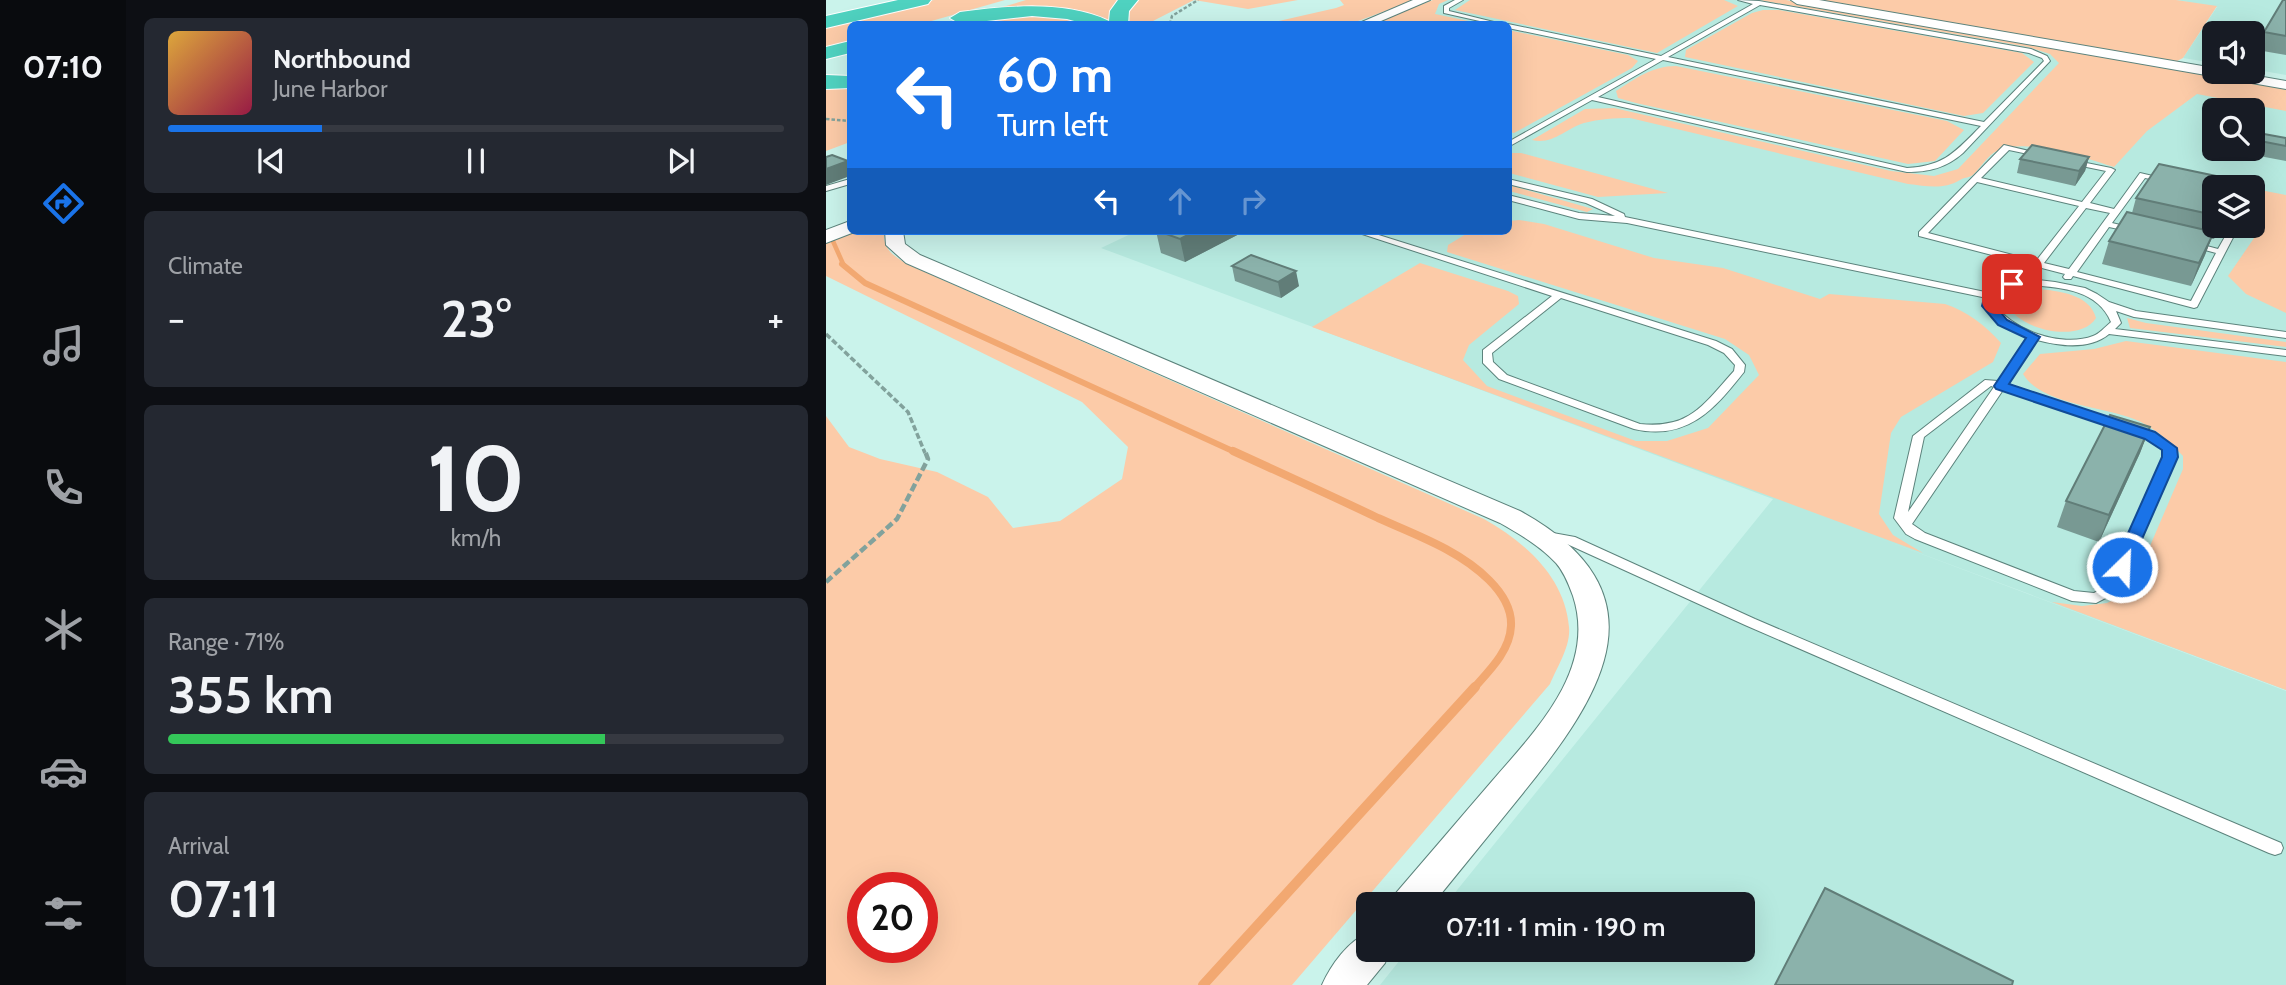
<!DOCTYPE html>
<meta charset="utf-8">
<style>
:root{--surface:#171b24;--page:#242831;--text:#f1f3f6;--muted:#9ea1a6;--line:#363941;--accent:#1a73e8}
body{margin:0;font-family:Cabin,sans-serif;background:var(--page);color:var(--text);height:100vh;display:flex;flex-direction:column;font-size:26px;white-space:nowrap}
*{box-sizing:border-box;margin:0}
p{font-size:23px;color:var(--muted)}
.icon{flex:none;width:38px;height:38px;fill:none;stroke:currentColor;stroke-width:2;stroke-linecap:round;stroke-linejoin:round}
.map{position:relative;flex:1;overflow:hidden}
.panel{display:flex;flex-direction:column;gap:18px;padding:18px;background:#0d0f14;width:700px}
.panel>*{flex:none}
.banner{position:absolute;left:21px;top:21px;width:665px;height:214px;border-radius:10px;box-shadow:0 7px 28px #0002;background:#1a73e8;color:#fff;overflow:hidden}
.tools{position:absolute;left:1376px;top:21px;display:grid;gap:14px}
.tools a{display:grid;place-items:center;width:63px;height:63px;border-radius:10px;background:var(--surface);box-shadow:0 7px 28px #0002;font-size:35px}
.speed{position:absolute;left:21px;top:872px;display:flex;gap:14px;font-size:35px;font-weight:700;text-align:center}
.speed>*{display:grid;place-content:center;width:91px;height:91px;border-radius:50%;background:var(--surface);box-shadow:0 7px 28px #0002;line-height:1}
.speed .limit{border:10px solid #d22;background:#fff;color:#111}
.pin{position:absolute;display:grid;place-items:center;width:60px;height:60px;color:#fff;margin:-30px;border-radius:14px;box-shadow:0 4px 10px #0006}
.me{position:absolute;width:77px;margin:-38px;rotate:24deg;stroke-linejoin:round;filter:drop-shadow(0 0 5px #0008)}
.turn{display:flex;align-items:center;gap:24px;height:147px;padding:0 35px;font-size:32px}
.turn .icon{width:91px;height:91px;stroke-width:2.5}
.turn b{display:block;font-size:49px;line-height:60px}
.lanes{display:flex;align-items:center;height:66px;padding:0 35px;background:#0003;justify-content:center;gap:35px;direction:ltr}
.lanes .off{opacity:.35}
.big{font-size:52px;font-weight:600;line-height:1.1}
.panel .card{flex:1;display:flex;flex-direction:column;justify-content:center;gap:10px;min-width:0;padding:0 24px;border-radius:10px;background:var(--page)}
.panel .dial{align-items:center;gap:0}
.dial b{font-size:91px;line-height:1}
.song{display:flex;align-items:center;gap:21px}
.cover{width:84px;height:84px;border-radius:10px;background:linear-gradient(135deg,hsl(40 70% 55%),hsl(340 70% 35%))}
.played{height:7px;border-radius:4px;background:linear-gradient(90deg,var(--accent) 25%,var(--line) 25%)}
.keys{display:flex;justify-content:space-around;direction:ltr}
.heat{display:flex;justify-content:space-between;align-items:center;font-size:38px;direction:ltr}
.charge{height:10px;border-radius:5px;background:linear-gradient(90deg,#34c759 71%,var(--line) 0)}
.trip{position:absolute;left:530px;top:892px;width:399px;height:70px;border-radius:10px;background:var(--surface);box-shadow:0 7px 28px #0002;font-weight:600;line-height:70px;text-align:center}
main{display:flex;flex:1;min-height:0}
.menu{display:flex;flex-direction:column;width:126px;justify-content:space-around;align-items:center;background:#090b0e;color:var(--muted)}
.menu .icon{width:49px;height:49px}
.menu .selected{color:var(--accent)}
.menu b{font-size:32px;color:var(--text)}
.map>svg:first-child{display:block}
.built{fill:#b7eae0;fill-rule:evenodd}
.green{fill:#fccba8;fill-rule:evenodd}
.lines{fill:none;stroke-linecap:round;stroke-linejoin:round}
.stream-far3{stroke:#f2a871;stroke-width:4.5}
.stream-far2{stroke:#f2a871;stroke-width:6}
.stream-far1{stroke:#f2a871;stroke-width:8}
.stream{stroke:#f2a871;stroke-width:10}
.lane-casing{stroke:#5c837c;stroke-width:2}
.street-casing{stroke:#5c837c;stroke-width:2}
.highway-casing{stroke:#fff;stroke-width:2}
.path-far2{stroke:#82a29c;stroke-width:2.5;stroke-dasharray:3.5 2;stroke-linecap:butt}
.path-far1{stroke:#82a29c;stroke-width:3.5;stroke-dasharray:6 2.5;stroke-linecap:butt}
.path{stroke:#82a29c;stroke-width:4.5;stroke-dasharray:8 3.5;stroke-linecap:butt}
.lane{fill:#fff;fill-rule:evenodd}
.street{fill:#fff;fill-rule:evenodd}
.highway{fill:#4fd2c0;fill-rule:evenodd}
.wall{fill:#789993}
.shaded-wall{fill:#617d78}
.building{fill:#8bb2ab;stroke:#617d78;stroke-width:2}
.route{fill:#1a73e8;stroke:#114b97;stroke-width:2}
</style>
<main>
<nav class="menu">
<b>07:10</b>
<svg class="icon selected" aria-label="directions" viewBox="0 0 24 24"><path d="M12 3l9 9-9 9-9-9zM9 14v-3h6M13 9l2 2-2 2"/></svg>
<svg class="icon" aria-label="music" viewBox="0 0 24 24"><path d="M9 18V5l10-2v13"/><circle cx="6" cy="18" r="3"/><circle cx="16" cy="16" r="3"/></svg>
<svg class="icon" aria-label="phone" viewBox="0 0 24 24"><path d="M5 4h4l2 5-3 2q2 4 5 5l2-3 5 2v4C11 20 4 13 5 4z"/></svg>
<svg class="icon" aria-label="climate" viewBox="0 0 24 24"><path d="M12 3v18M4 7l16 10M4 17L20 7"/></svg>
<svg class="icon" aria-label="car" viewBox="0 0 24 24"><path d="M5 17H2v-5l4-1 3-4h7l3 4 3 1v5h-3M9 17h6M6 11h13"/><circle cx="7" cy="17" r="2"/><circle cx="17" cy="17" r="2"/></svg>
<svg class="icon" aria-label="filters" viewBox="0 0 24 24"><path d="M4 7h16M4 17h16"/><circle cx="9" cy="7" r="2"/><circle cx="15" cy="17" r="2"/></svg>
</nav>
<section class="panel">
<div class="card">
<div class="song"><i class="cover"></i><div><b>Northbound</b><p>June Harbor</p></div></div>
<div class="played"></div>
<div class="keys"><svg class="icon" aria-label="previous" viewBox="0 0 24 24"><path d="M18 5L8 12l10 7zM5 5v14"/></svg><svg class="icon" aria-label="pause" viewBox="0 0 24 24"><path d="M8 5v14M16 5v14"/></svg><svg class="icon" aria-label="next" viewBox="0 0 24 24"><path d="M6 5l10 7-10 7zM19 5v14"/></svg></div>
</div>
<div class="card"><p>Climate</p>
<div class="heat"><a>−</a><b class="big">23°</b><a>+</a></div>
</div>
<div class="card dial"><b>10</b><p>km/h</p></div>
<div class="card"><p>Range · 71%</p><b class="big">355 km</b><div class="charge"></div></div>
<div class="card"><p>Arrival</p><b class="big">07:11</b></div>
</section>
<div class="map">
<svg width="1460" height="985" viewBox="0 0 1460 985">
<rect width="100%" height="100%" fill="#caf3eb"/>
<g class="built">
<path d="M613,0h339l508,90v600l-423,-158 423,159v294h-906l28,-35h335v-45h-298l328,-406 -672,-251 36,-17h371v-207h-131zM1388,110h38v39h-38zM1388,187h38v39h-38z"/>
<polygon points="1350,0 1460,0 1460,75 1426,69 1426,33 1388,33 1388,63 1357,58 1391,7"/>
</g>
<g class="green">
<polygon points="108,0 179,0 95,24 24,24 24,44 0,51 0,25"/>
<path d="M200,0h95l-11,18 1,6c-40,-21 -78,-16 -122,-13z"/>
<polygon points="312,0 472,0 422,9 368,0 327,21 328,24 304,24 303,9"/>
<polygon points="514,0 589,0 524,24 440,24 510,8 518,5"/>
<polygon points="607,0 622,0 613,4 609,14 657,24 544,24"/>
<polygon points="644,0 898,0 912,6 831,53 629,10"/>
<path d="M933,0h27l500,89v22l-89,-17 -50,37 -33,36c-29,-9 -88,-30 -117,-16 -9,4 -16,16 -23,23 -4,4 -9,3 -14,6 -17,10 -33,6 -52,4l-278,-66c-15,0 -31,1 -46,5 -19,6 -31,22 -52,17l53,-31 29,-1 277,63 43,5 24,-7 101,-106 -9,-9 -22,-7z"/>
<polygon points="990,0 1350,0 1391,6 1357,58 1349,62"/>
<polygon points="937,10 953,10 1196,53 1208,62 1157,113 1138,116 859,57 860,50 926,13"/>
<polygon points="205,12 249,17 263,24 120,24 162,15"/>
<polygon points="682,30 802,55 812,61 806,68 688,133 683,132"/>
<path d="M850,66l271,55 17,9 -29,31 -27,3 -272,-61 -18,-5 -2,-7c19,-12 36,-25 60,-25z"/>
<polygon points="0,84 24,86 24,142 0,151"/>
<polygon points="683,153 695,153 842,193 772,197 683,173"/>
<polygon points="683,185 767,209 761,212 683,191"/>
<polygon points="1429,189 1460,195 1460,313 1420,294 1402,276 1437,225 1439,206 1427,194"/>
<path d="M693,220l25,4 110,34 69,10 97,31 9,-5 116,10c22,7 41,22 56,39l-8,19 -92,55 -10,16 -12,81 14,21 30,18 -611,-226 108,-64 88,28 10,5 1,8 -50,41 -6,15 24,26 149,55h31l41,-13 51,-53 -10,-20 -24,-16 -278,-87 1,-7 23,-14h37l1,-10z"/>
<path d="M25,231h34c-4,18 10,26 24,34l575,254c41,23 81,58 85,108 2,19 -12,40 -19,57l-258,301h-466v-569l23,31 31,12 57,13 51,25 25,31 47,-7 62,-42 6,-32 -46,-45 -256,-126v-35zM37,887h59v60h-59z"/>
<path d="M1212,289c20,2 52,5 58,29 -16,26 -78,12 -89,-14 4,-13 18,-14 31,-15z"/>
<polygon points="1301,318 1320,323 1460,342 1460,347 1304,328"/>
<path d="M1300,341l160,21v328l-234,-88 30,4 25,-3 20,-10 11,-19 45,-105v-13c-13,-14 -25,-25 -42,-34 -32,-16 -99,-16 -118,-48l17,-20 54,-5z"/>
</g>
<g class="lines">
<polyline class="stream-far3" points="6,239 18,266"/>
<polyline class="stream-far2" points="16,264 39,283 411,453"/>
<path class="stream-far1" d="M407,451c48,22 97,44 145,67 38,17 81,32 111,62 12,12 23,28 22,46 -1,25 -22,45 -38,63"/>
<polyline class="stream" points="377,985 649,687"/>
<g class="lane-casing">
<g id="lane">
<polygon points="629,0 637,0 623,8 623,11 676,24 667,24 618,13 618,6"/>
<path d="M912,0l21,1 272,48 16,7 3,5 -87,92c-17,15 -34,19 -56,19l-315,-72 -84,47v-5l148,-83 -148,-31v-4h-1h1l153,32 92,-52zM934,5l269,48 13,5 2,3 -60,61 -316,-65zM837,60l318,66c-25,25 -36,40 -74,42l-309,-71z"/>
<path d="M1178,145l42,10 -4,2 -33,-7 -28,28 101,24 24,-31 -39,-8v-4l44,9 4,2 -25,33 24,6 26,-36 30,7 -4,2 -21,-4 -33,45 25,6v4l-28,-6 -32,45 114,29 25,-48 -29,-8 5,-3 26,7 13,-23h8l-42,81 -3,1 -121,-32 -2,3h-6l-2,-2 2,-3 -146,-38v-4zM1151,182l102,24 -43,55 -108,-28zM1260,208l24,5 -41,56 -25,-6z"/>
<polygon points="24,179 24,184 0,191 0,186"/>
<path d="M682,179l84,20 32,15 1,3 365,76 5,-5 35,-9 25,3 30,6 12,6 12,8 27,9 150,21v6l-152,-21 -18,-6 5,12 -6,6 171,21v6l-177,-22c-19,16 -50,12 -72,6l-30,44 147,49 21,15 1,9 -59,135 -21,11 -24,-2 -157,-62 -9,-5 -12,-16 19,-82 72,-56 13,1 31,-44c-23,-8 -33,-14 -45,-35l3,-4 -360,-75 -48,-4 -71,-19v-5l71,18 36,3 -29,-13 -78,-19zM1204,285c31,2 68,5 81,37 -6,5 -12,12 -18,14 -31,12 -84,-6 -99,-34l8,-10zM1165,386l3,1 -86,125 16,-75zM1177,390l143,47 17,12 1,8 -57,129 -13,7 -20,-2 -149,-58 -13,-9z"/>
<path d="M527,231h13l350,110 16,8 13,16 -1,7c-30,38 -57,69 -110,57l-135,-50 -16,-16v-13l69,-54zM735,298l147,47 16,8 11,12 -1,6c-31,34 -44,58 -94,53l-133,-49 -14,-13 -1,-9z"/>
<polygon points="716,531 749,537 929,619 1455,843 1457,848 1455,853 1449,855 1443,853 919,625 741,544 711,538 710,535 711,532"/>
</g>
</g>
<g class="street-casing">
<g id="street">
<polygon points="587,0 604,0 548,24 531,24"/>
<polygon points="965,0 993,0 1388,68 1388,72 1409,72 1460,81 1460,89 971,4"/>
<polygon points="24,221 24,231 31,231 0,243 0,230"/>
<path d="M59,231h18l2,13 15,11 600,256c147,81 85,181 3,282 -30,37 -61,75 -91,112h-42l6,-12c32,-37 64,-75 97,-113 43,-50 104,-111 80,-184 -4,-11 -9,-24 -17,-33 -16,-17 -35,-28 -56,-40l-594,-260 -20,-18z"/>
<path d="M542,933v17h22l-5,13 -18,22h-45c9,-20 26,-44 46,-52z"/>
</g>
</g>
<g class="highway-casing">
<g id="highway">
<polygon points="72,0 105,0 102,4 0,28 0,16"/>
<path d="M292,0h20l-9,11 -1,13h-43l-18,-5 -35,-3 -72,8 -10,-6 10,-6c47,-6 106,-12 149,9l1,-10z"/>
<polygon points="24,41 24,53 0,59 0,47"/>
<polygon points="0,75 24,76 24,88 0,89"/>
</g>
</g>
<g class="path-far2">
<polyline points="344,24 346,16 372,0"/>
<polyline points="0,119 24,121"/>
</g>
<polyline class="path-far1" points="0,334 82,412 99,453"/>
<polyline class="path" points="0,582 71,519 102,459 99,451"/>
<use href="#lane" class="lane"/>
<use href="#street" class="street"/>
<use href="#highway" class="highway"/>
</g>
<g class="wall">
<polygon points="1460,0 1460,55 1431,50 1438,32"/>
<polygon points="1460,138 1460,161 1428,155 1434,141"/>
<polygon points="1263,157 1259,171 1249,186 1191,173 1194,159"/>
<polygon points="1388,187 1388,226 1395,226 1388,239 1385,239 1379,255 1365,286 1276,264 1283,241 1306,213 1310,198"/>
<polygon points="330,231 419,231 359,262 335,253"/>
<polygon points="406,266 473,286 455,298 409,281"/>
<polygon points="1324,427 1314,453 1273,542 1231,527 1240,501"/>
</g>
<g class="shaded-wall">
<polygon points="1263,157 1259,171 1249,186 1253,171"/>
<polygon points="22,161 24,167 24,176 0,185 0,169"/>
<polygon points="370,231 419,231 359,262 354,239"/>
<polygon points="1388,232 1379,255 1365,286 1373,263"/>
<polygon points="470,271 473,286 455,298 452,282"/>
<polygon points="1324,427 1314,453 1273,542 1283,515"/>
</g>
<g class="building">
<polygon points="1457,0 1460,0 1460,36 1438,32"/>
<polygon points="1438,134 1460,138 1460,146 1434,141"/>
<polygon points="1206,145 1263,157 1253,171 1194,159"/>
<polygon points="6,155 22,161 0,169 0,157"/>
<polygon points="1333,164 1414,181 1411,187 1388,187 1388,215 1310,198"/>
<polygon points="1301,212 1388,232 1373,263 1283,241"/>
<polygon points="332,231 370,231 354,239"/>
<polygon points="425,255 470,271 452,282 406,266"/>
<polygon points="1284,415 1324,427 1283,515 1240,501"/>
<polygon points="999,888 1187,981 1186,985 949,985"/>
</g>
<path class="route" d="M1186,280l6,4c-9,8 -21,6 -23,21l12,15 33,17 -31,47 146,48 22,16 1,9 -50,114 -6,2 -9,-6 49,-110v-7l-17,-11 -149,-50 -2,-3 32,-48 -28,-13 -16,-19c3,-17 15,-22 30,-26z"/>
</svg>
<div class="tools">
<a><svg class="icon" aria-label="sound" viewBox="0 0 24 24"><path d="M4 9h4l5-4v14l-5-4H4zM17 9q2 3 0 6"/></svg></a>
<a><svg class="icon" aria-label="search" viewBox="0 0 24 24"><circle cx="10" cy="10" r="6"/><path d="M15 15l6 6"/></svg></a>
<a><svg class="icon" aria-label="layers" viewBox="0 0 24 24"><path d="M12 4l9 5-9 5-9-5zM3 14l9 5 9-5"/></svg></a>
</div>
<div class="speed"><div class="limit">20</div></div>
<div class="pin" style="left:1186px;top:284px;background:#d93025"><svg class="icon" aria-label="arrive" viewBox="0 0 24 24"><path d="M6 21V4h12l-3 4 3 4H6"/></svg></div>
<svg class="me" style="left:1296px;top:567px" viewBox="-20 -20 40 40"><circle r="17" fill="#1a73e8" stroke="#fff" stroke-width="3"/><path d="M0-11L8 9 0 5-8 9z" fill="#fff"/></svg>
<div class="trip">07:11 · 1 min · 190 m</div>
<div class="banner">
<div class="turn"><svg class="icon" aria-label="left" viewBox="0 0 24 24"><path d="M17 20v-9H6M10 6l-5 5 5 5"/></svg><div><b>60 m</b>Turn left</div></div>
<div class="lanes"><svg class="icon" aria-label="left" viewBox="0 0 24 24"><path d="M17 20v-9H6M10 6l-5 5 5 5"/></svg><svg class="icon off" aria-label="ahead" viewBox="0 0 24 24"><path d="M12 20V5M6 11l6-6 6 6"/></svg><svg class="icon off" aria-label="right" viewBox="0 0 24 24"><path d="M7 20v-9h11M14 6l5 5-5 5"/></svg></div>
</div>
</div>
</main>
